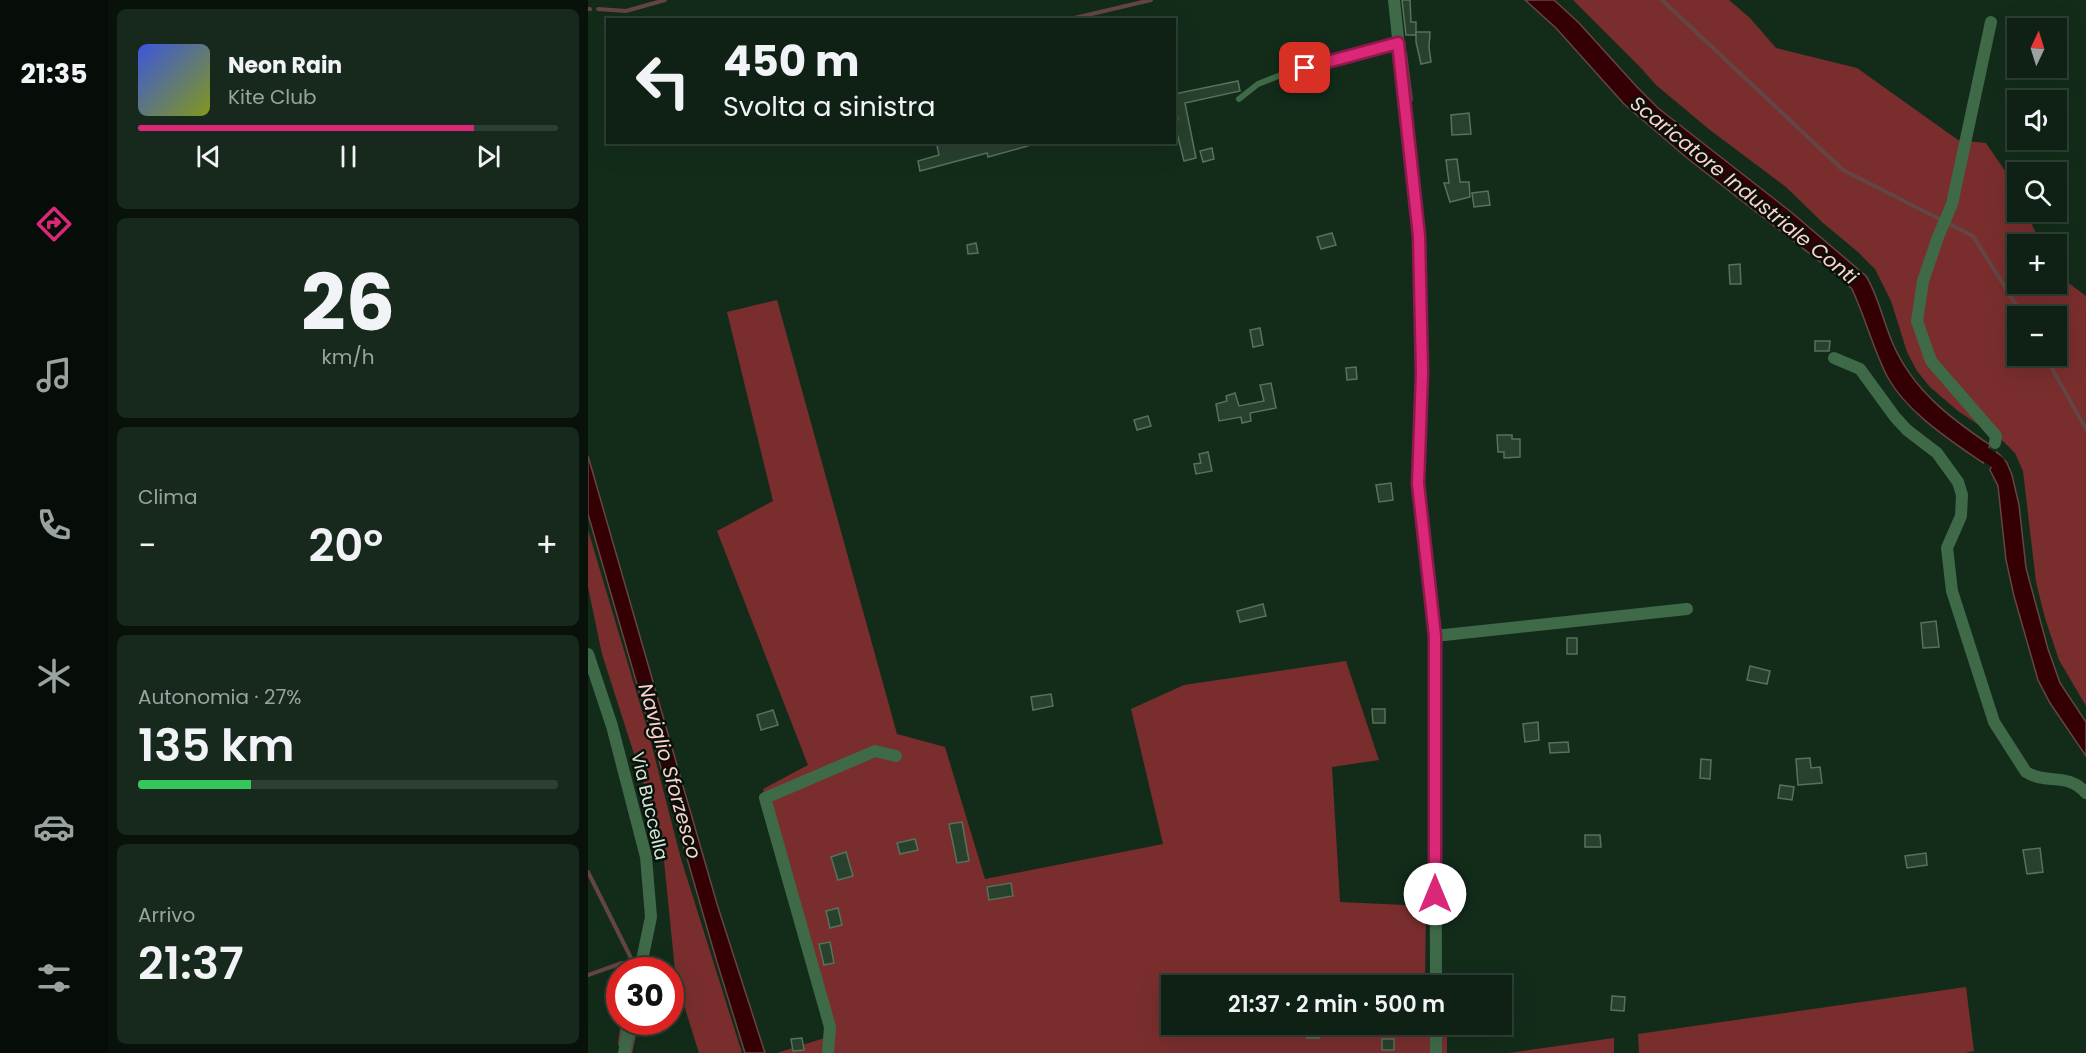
<!DOCTYPE html>
<html lang="it">
<meta charset="utf-8">
<style>
:root{--surface:#0e2114;--page:#17291d;--text:#f1f3f6;--muted:#9ba3a0;--line:#2e3e34;--accent:#db2777}
body{margin:0;font-family:Poppins,sans-serif;background:var(--page);color:var(--text);height:100vh;display:flex;flex-direction:column;font-size:22px;white-space:nowrap}
*{box-sizing:border-box;margin:0}
p{font-size:20px;color:var(--muted)}
.icon{flex:none;width:33px;height:33px;fill:none;stroke:currentColor;stroke-width:2;stroke-linecap:round;stroke-linejoin:round}
.map{position:relative;flex:1;overflow:hidden}
.side{display:flex;flex-direction:column;gap:9px;padding:9px;background:#08120b;width:480px}
.side>*{flex:none}
.guide{position:absolute;left:18px;top:18px;width:570px;height:126px;border-radius:0px;box-shadow:0 6px 24px #0002,0 0 0 2px var(--line);background:#0e2114;color:var(--text);overflow:hidden}
.needle{width:39px;rotate:4deg}
.fabs{position:absolute;left:1419px;top:18px;display:grid;gap:12px}
.fabs a{display:grid;place-items:center;width:60px;height:60px;border-radius:0px;background:var(--surface);box-shadow:0 6px 24px #0002,0 0 0 2px var(--line);font-size:30px}
.speed{position:absolute;left:18px;top:957px;display:flex;gap:12px;font-size:30px;font-weight:700;text-align:center}
.speed>*{display:grid;place-content:center;width:78px;height:78px;border-radius:50%;background:var(--surface);box-shadow:0 6px 24px #0002,0 0 0 2px var(--line);line-height:1}
.speed .limit{border:9px solid #d22;background:#fff;color:#111}
.pin{position:absolute;display:grid;place-items:center;width:51px;height:51px;color:#fff;margin:-26px;border-radius:12px;box-shadow:0 3px 9px #0006}
.me{position:absolute;width:66px;margin:-33px;rotate:0deg;stroke-linejoin:round;filter:drop-shadow(0 0 4px #0008)}
.turn{display:flex;align-items:center;gap:21px;height:126px;padding:0 18px;font-size:27px}
.turn .icon{width:78px;height:78px;stroke-width:2.5}
.turn b{display:block;font-size:42px;line-height:51px}
.big{font-size:45px;font-weight:600;line-height:1.1}
.side .widget{flex:1;display:flex;flex-direction:column;justify-content:center;gap:9px;min-width:0;padding:0 21px;border-radius:9px;background:var(--page)}
.side .dial{align-items:center;gap:0}
.dial b{font-size:78px;line-height:1}
.song{display:flex;align-items:center;gap:18px}
.cover{width:72px;height:72px;border-radius:9px;background:linear-gradient(135deg,hsl(230 70% 55%),hsl(70 70% 35%))}
.played{height:6px;border-radius:3px;background:linear-gradient(90deg,var(--accent) 80%,var(--line) 80%)}
.keys{display:flex;justify-content:space-around;direction:ltr}
.heat{display:flex;justify-content:space-between;align-items:center;font-size:33px;direction:ltr}
.charge{height:9px;border-radius:4px;background:linear-gradient(90deg,#34c759 27%,var(--line) 0)}
.trip{position:absolute;left:573px;top:975px;width:351px;height:60px;border-radius:0px;background:var(--surface);box-shadow:0 6px 24px #0002,0 0 0 2px var(--line);font-weight:600;line-height:60px;text-align:center}
main{display:flex;flex:1;min-height:0}
.tabs{display:flex;flex-direction:column;width:108px;justify-content:space-around;align-items:center;background:#060d08;color:var(--muted)}
.tabs .icon{width:42px;height:42px}
.tabs .active{color:var(--accent)}
.tabs b{font-size:27px;color:var(--text)}
.map>svg:first-child{display:block}
.forest{fill:#792e2d;fill-rule:evenodd}
.water{fill:#340003;stroke:#654543;stroke-width:1.5}
.lines{fill:none;stroke-linecap:round;stroke-linejoin:round}
.stream{stroke:#654543;stroke-width:4}
.canal{stroke:#340003;stroke-width:14}
.building{fill:#27412d;stroke:#56725b;stroke-width:1.5}
.lane{stroke:#3e6a48;stroke-width:6}
.street{stroke:#3e6a48;stroke-width:12}
.route-casing{stroke:#8e194d;stroke-width:15}
.route{stroke:#db2777;stroke-width:10}
.labels{text-anchor:middle;dominant-baseline:central;stroke-width:5;stroke-linejoin:round;paint-order:stroke}
.street-label{font-size:18px;fill:#d7e6d9;stroke:#07120a}
.water-label{font-size:20px;font-style:italic;fill:#ffcfcb;stroke:#07120a}
</style>
<main>
<nav class="tabs">
<b>21:35</b>
<svg class="icon active" aria-label="directions" viewBox="0 0 24 24"><path d="M12 3l9 9-9 9-9-9zM9 14v-3h6M13 9l2 2-2 2"/></svg>
<svg class="icon" aria-label="music" viewBox="0 0 24 24"><path d="M9 18V5l10-2v13"/><circle cx="6" cy="18" r="3"/><circle cx="16" cy="16" r="3"/></svg>
<svg class="icon" aria-label="phone" viewBox="0 0 24 24"><path d="M5 4h4l2 5-3 2q2 4 5 5l2-3 5 2v4C11 20 4 13 5 4z"/></svg>
<svg class="icon" aria-label="climate" viewBox="0 0 24 24"><path d="M12 3v18M4 7l16 10M4 17L20 7"/></svg>
<svg class="icon" aria-label="car" viewBox="0 0 24 24"><path d="M5 17H2v-5l4-1 3-4h7l3 4 3 1v5h-3M9 17h6M6 11h13"/><circle cx="7" cy="17" r="2"/><circle cx="17" cy="17" r="2"/></svg>
<svg class="icon" aria-label="filters" viewBox="0 0 24 24"><path d="M4 7h16M4 17h16"/><circle cx="9" cy="7" r="2"/><circle cx="15" cy="17" r="2"/></svg>
</nav>
<section class="side">
<div class="widget">
<div class="song"><i class="cover"></i><div><b>Neon Rain</b><p>Kite Club</p></div></div>
<div class="played"></div>
<div class="keys"><svg class="icon" aria-label="previous" viewBox="0 0 24 24"><path d="M18 5L8 12l10 7zM5 5v14"/></svg><svg class="icon" aria-label="pause" viewBox="0 0 24 24"><path d="M8 5v14M16 5v14"/></svg><svg class="icon" aria-label="next" viewBox="0 0 24 24"><path d="M6 5l10 7-10 7zM19 5v14"/></svg></div>
</div>
<div class="widget dial"><b>26</b><p>km/h</p></div>
<div class="widget"><p>Clima</p>
<div class="heat"><a>−</a><b class="big">20°</b><a>+</a></div>
</div>
<div class="widget"><p>Autonomia · 27%</p><b class="big">135 km</b><div class="charge"></div></div>
<div class="widget"><p>Arrivo</p><b class="big">21:37</b></div>
</section>
<div class="map">
<svg width="1498" height="1053" viewBox="0 0 1498 1053">
<rect width="100%" height="100%" fill="#132c1a"/>
<g class="forest">
<path d="M985,0h156l21,18 26,30 81,20 101,72 28,3 26,38 5,13 1,18h8l15,32h-23v40h38l1,-15 6,10 23,17v410l-27,-46 -14,-42 -9,-36 -13,-111 -8,-18 -11,-11 -46,-31 -28,-24 -13,-16 -10,-19 -16,-51 -16,-32 -17,-17 -35,-29 -37,-36 -76,-57 -54,-45 -15,-17zM1430,316h38v40h-38z"/>
<polygon points="189,300 309,734 357,747 397,879 575,844 543,709 596,685 758,661 791,760 744,767 752,902 838,906 837,985 584,986 584,1024 836,1024 836,1026 859,1027 859,1053 189,1053 243,1036 175,789 220,765 129,531 185,501 139,312"/>
<polygon points="0,530 60,731 93,859 154,1053 111,1053 88,980 74,841 14,654 0,587"/>
<polygon points="1378,987 1386,1051 1377,1053 1051,1053 1050,1034"/>
<polygon points="1026,1038 1026,1053 920,1053"/>
</g>
<g class="water">
<path d="M937,0h29l25,23 58,64 21,21 133,104 75,64c13,21 17,46 27,68 20,46 57,74 97,101l-7,18c-33,-23 -77,-51 -96,-87 -14,-28 -22,-59 -35,-87l-11,-11 -154,-120 -63,-54 -68,-76z"/>
<polygon points="1409,452 1419,463 1424,475 1431,505 1438,568 1460,649 1472,683 1498,722 1498,756 1462,703 1450,680 1426,596 1418,560 1410,486 1402,470"/>
<polygon points="0,456 129,904 177,1053 157,1053 128,959 0,514"/>
</g>
<g class="lines">
<g class="stream">
<polyline points="1074,0 1255,170 1385,236 1435,316"/>
<polyline points="0,9 2,9"/>
<polyline points="10,9 38,11 77,0"/>
<polyline points="478,20 563,0"/>
<polyline points="790,45 806,39 806,37"/>
<polyline points="817,53 823,100"/>
<polyline points="1457,356 1498,429"/>
<polyline points="0,872 44,960 45,970"/>
<polyline points="0,975 34,963 46,968"/>
<polyline points="32,1044 35,1022"/>
<polyline points="42,1053 49,1022"/>
</g>
<polyline class="canal" points="1385,446 1410,463 1415,476"/>
</g>
<g class="building">
<polygon points="814,0 822,0 823,22 828,22 828,35 818,35"/>
<polygon points="828,32 842,32 841,47 843,62 833,64 828,42"/>
<polygon points="650,81 652,91 597,103 608,158 596,161 586,121 590,120 586,94"/>
<polygon points="881,113 883,134 864,135 863,115"/>
<polygon points="363,142 440,142 440,146 400,157 399,153 332,171 330,161 351,155 349,146"/>
<polygon points="624,148 626,159 615,162 612,151"/>
<polygon points="869,159 872,182 881,182 882,197 862,202 856,183 861,183 858,160"/>
<polygon points="900,191 902,205 886,207 884,193"/>
<polygon points="744,233 748,245 733,249 729,237"/>
<polygon points="388,243 390,253 380,254 379,245"/>
<polygon points="1152,264 1153,284 1142,284 1141,265"/>
<polygon points="672,328 675,345 665,347 662,330"/>
<polygon points="1227,341 1242,341 1241,351 1227,351"/>
<polygon points="768,367 769,379 759,380 758,368"/>
<polygon points="683,383 688,408 662,413 663,421 654,423 653,417 631,421 628,404 639,401 638,396 647,393 651,406 676,401 672,385"/>
<polygon points="560,416 563,426 549,430 546,420"/>
<polygon points="909,435 924,435 924,439 932,439 932,457 916,458 916,452 910,452"/>
<polygon points="620,452 624,471 608,474 606,464 613,463 611,454"/>
<polygon points="803,483 805,500 791,502 788,485"/>
<polygon points="675,604 678,616 652,622 649,611"/>
<polygon points="1348,621 1351,647 1335,648 1333,623"/>
<rect x="979" y="638" width="10" height="16"/>
<polygon points="1162,666 1182,671 1179,684 1159,680"/>
<polygon points="463,694 465,706 445,710 443,697"/>
<polygon points="784,709 797,709 797,723 785,723"/>
<polygon points="185,710 190,725 173,730 169,715"/>
<polygon points="950,722 951,740 937,742 935,724"/>
<polygon points="980,742 981,752 962,753 961,743"/>
<polygon points="1222,758 1223,768 1232,767 1234,783 1210,785 1208,759"/>
<polygon points="1113,759 1123,760 1122,779 1112,778"/>
<polygon points="1192,785 1206,787 1204,800 1190,798"/>
<polygon points="374,822 381,861 369,863 361,824"/>
<polygon points="997,835 1012,835 1013,847 997,847"/>
<polygon points="327,839 330,850 312,854 309,843"/>
<polygon points="1452,848 1455,872 1439,874 1435,850"/>
<polygon points="258,852 265,876 250,880 243,857"/>
<polygon points="1338,853 1339,865 1319,868 1317,856"/>
<polygon points="423,883 425,896 401,900 399,887"/>
<polygon points="250,908 254,925 242,928 238,911"/>
<polygon points="242,942 246,963 236,965 231,944"/>
<polygon points="1024,996 1037,997 1036,1011 1023,1010"/>
<polygon points="719,1024 730,1024 731,1038 719,1038"/>
<polygon points="214,1038 216,1050 205,1051 203,1039"/>
<rect x="794" y="1039" width="12" height="11"/>
</g>
<g class="lines">
<polyline class="lane" points="651,99 670,84 698,73 810,43"/>
<g class="street">
<polyline points="806,0 831,236 834,373 830,485 847,636 848,986"/>
<polyline points="1403,22 1364,204 1350,237 1335,281 1329,321 1343,361 1408,436 1407,443"/>
<path d="M1246,358l26,11 35,48 12,13 30,23 21,29 4,13 -1,21 -14,32 5,43 42,131 32,50c21,13 42,0 60,21"/>
<polyline points="847,636 1099,609"/>
<polyline points="0,654 24,726 58,857 63,917 52,970"/>
<polyline points="848,1024 848,1053"/>
<polyline points="36,1053 42,1022"/>
<polyline points="240,1053 242,1027 177,798 287,751 308,756"/>
</g>
</g>
<g class="lines">
<g class="route-casing">
<polyline id="route" points="717,68 810,43 831,236 834,373 830,484 847,636 847,894"/>
</g>
<use href="#route" class="route"/>
</g>
<g class="labels">
<g class="street-label">
<text transform="translate(62 806) rotate(77)">Via Buccella</text>
</g>
<g class="water-label">
<text transform="translate(1156 190) rotate(39)">Scaricatore Industriale Conti</text>
<text transform="translate(82 771) rotate(74)">Naviglio Sforzesco</text>
</g>
</g>
</svg>
<div class="fabs">
<a><svg class="needle" viewBox="-14 -14 28 28"><path d="M0-13l5 13h-10z" fill="#e53935"/><path d="M0 13l5-13h-10z" fill="#9ba3a0"/></svg></a>
<a><svg class="icon" aria-label="sound" viewBox="0 0 24 24"><path d="M4 9h4l5-4v14l-5-4H4zM17 9q2 3 0 6"/></svg></a>
<a><svg class="icon" aria-label="search" viewBox="0 0 24 24"><circle cx="10" cy="10" r="6"/><path d="M15 15l6 6"/></svg></a>
<a>+</a>
<a>−</a>
</div>
<div class="speed"><div class="limit">30</div></div>
<div class="pin" style="left:717px;top:68px;background:#d93025"><svg class="icon" aria-label="arrive" viewBox="0 0 24 24"><path d="M6 21V4h12l-3 4 3 4H6"/></svg></div>
<svg class="me" style="left:847px;top:894px" viewBox="-20 -20 40 40"><circle r="19" fill="#fff"/><path d="M0-13L10 11 0 6-10 11z" fill="#db2777"/></svg>
<div class="trip">21:37 · 2 min · 500 m</div>
<div class="guide">
<div class="turn"><svg class="icon" aria-label="left" viewBox="0 0 24 24"><path d="M17 20v-9H6M10 6l-5 5 5 5"/></svg><div><b>450 m</b>Svolta a sinistra</div></div>
</div>
</div>
</main>
